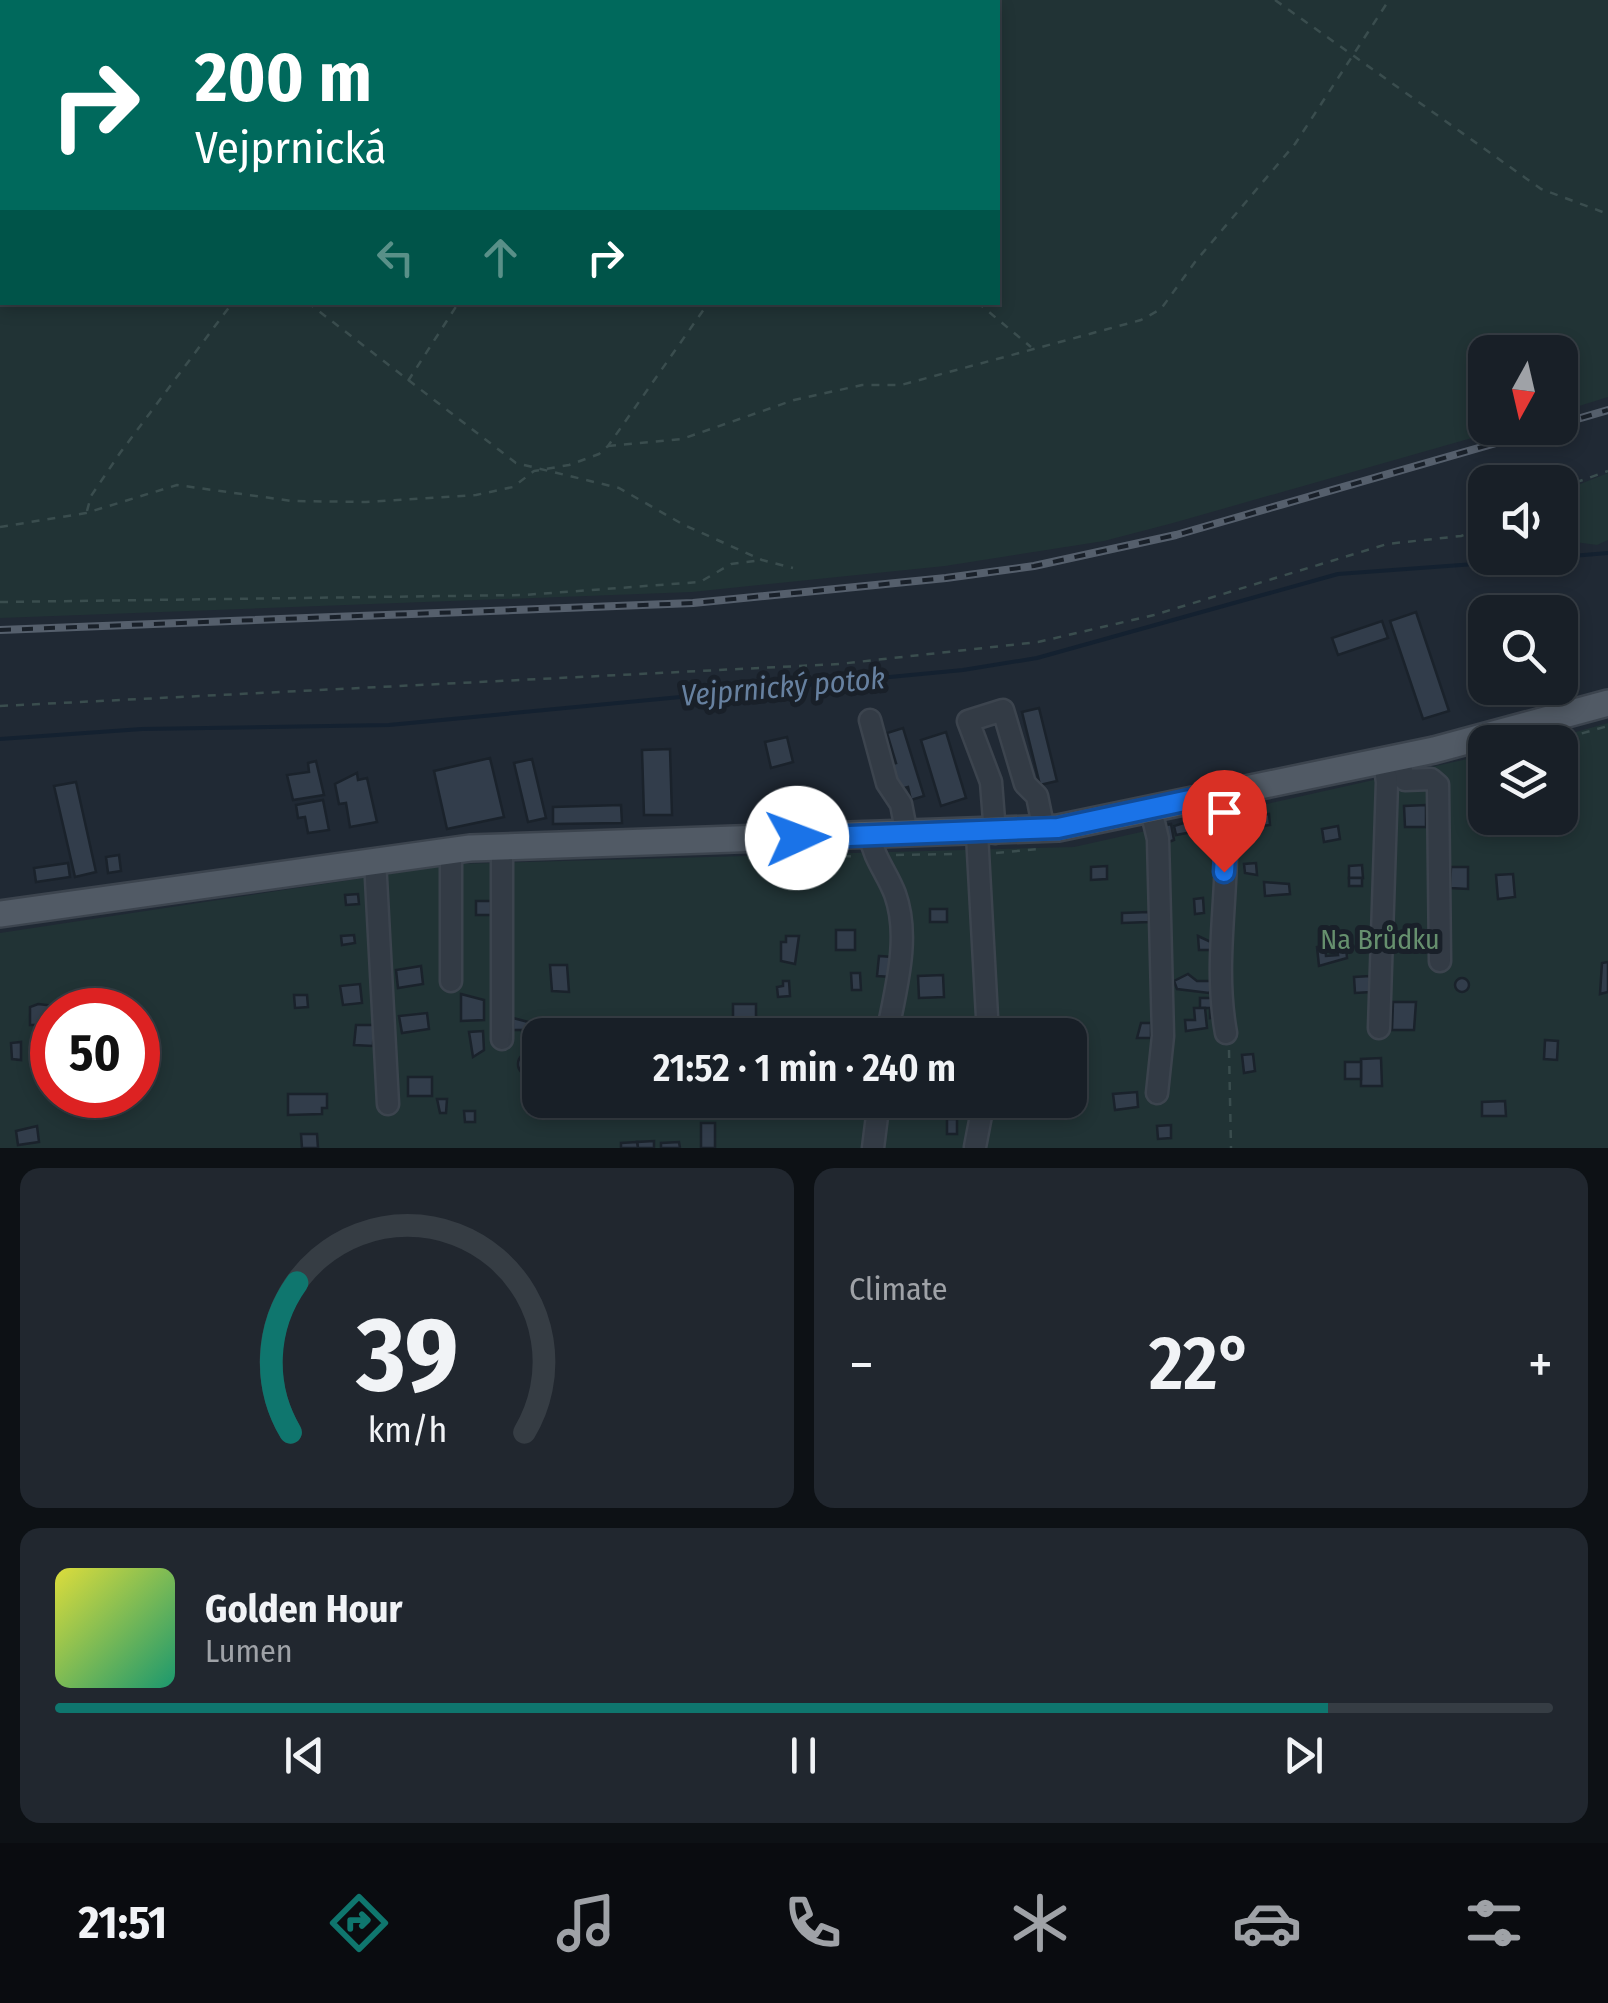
<!DOCTYPE html>
<meta charset="utf-8">
<style>
:root{--surface:#181f27;--page:#21272f;--text:#f1f3f6;--muted:#9fa2a7;--line:#363d44;--accent:#0f766e}
body{margin:0;font-family:"Fira Sans Condensed",sans-serif;background:var(--page);color:var(--text);height:100vh;display:flex;flex-direction:column;font-size:38px;white-space:nowrap}
*{box-sizing:border-box;margin:0}
p{font-size:32px;color:var(--muted)}
.icon{flex:none;width:55px;height:55px;fill:none;stroke:currentColor;stroke-width:2;stroke-linecap:round;stroke-linejoin:round}
.map{position:relative;height:1148px;overflow:hidden}
.sheet{display:flex;flex-direction:column;gap:20px;padding:20px;background:#0d1115;flex:1}
.sheet>*{flex:none}
.hud{position:absolute;left:0px;top:0px;width:1000px;height:305px;box-shadow:0 5px 15px #0003,0 0 0 2px var(--line);background:#00695c;color:#fff;overflow:hidden}
.needle{width:65px;rotate:188deg}
.controls{position:absolute;left:1468px;top:335px;display:grid;gap:20px}
.controls a{display:grid;place-items:center;width:110px;height:110px;border-radius:20px;background:var(--surface);box-shadow:0 5px 15px #0003,0 0 0 2px var(--line);font-size:50px}
.speed{position:absolute;left:30px;top:988px;display:flex;gap:20px;font-size:50px;font-weight:700;text-align:center}
.speed>*{display:grid;place-content:center;width:130px;height:130px;border-radius:50%;background:var(--surface);box-shadow:0 5px 15px #0003,0 0 0 2px var(--line);line-height:1}
.speed .limit{border:15px solid #d22;background:#fff;color:#111}
.pin{position:absolute;display:grid;place-items:center;width:85px;height:85px;color:#fff;margin:-102px -42px;border-radius:50% 50% 50% 0;rotate:-45deg;box-shadow:0 0 10px #0007}
.pin .icon{rotate:45deg}
.me{position:absolute;width:110px;margin:-55px;rotate:88deg;stroke-linejoin:round;filter:drop-shadow(0 0 8px #0008)}
.turn{display:flex;align-items:center;gap:35px;height:210px;padding:0 30px;font-size:45px}
.turn .icon{width:130px;height:130px;stroke-width:2.5}
.turn b{display:block;font-size:70px;line-height:85px}
.lanes{display:flex;align-items:center;height:95px;padding:0 30px;background:#0003;justify-content:center;gap:50px;direction:ltr}
.lanes .off{opacity:.35}
.big{font-size:75px;font-weight:600;line-height:1.1}
.sheet .tile{flex:1;display:flex;flex-direction:column;justify-content:center;gap:15px;min-width:0;padding:0 35px;border-radius:20px;background:var(--page)}
.sheet .dial{align-items:center;gap:0}
.dial svg{height:260px;overflow:visible;fill:none;stroke:var(--line);stroke-width:7;stroke-linecap:round;text-anchor:middle}
.dial text{fill:var(--text);stroke:none}
.song{display:flex;align-items:center;gap:30px}
.cover{width:120px;height:120px;border-radius:15px;background:linear-gradient(135deg,hsl(60 70% 55%),hsl(160 70% 35%))}
.played{height:10px;border-radius:5px;background:linear-gradient(90deg,var(--accent) 85%,var(--line) 85%)}
.keys{display:flex;justify-content:space-around;direction:ltr}
.heat{display:flex;justify-content:space-between;align-items:center;font-size:55px;direction:ltr}
.sheet .tiles{flex:1;display:grid;gap:20px;grid-template-columns:1fr 1fr}
.tile:last-child{grid-column:span 2}
.trip{position:absolute;left:522px;top:1018px;width:565px;height:100px;border-radius:20px;background:var(--surface);box-shadow:0 5px 15px #0003,0 0 0 2px var(--line);font-weight:600;line-height:100px;text-align:center}
.tabs{display:flex;height:160px;justify-content:space-around;align-items:center;background:#0a0c10;color:var(--muted)}
.tabs .icon{width:70px;height:70px}
.tabs .current{color:var(--accent)}
.tabs b{font-size:45px;color:var(--text)}
.map>svg:first-child{display:block}
.green{fill:#213335;fill-rule:evenodd}
.lines{fill:none;stroke-linecap:round;stroke-linejoin:round}
.stream{stroke:#142130;stroke-width:4}
.building{fill:#323d4b;stroke:#1a222b;stroke-width:2.5}
.minor-casing{stroke:#3c444e;stroke-width:25}
.major-casing{stroke:#3c444e;stroke-width:30}
.path{stroke:#3a4d4e;stroke-width:2.5;stroke-dasharray:8 8;stroke-linecap:butt}
.minor{stroke:#333b45;stroke-width:20}
.major{stroke:#515a65;stroke-width:25}
.rail-casing{stroke:#555f6c;stroke-width:8}
.rail{stroke:#192029;stroke-width:4;stroke-dasharray:11;stroke-linecap:butt}
.route-casing{stroke:#114b97;stroke-width:25}
.route{stroke:#1a73e8;stroke-width:18}
.labels{text-anchor:middle;dominant-baseline:central;stroke-width:10;stroke-linejoin:round;paint-order:stroke}
.park-label{font-size:28px;fill:#66906e;stroke:#192029}
.water-label{font-size:30px;font-style:italic;fill:#6781a0;stroke:#192029}
</style>
<div class="map">
<svg width="1608" height="1148" viewBox="0 0 1608 1148">
<rect width="100%" height="100%" fill="#202934"/>
<g class="green">
<path d="M0,0h1608v397l-48,15v-60h-75v76h22l-334,95 -69,18 -159,25 -253,26 -692,26zM2,2h996v300h-996z"/>
<polygon points="1608,473 1608,540 1597,545 1560,540 1560,492"/>
<path d="M1608,723v425h-1608v-215l456,-69 618,-17 411,-92v63h75v-76h-20zM52,1010h86v85h-86zM540,1035h530v65h-530z"/>
</g>
<g class="lines">
<g class="stream">
<polyline points="1560,557 1608,553"/>
<polyline points="0,739 142,729 389,725 963,670 1037,658 1338,574 1555,558"/>
</g>
</g>
<g class="building">
<polygon points="1416,612 1449,711 1423,719 1390,621"/>
<polygon points="1382,621 1388,638 1338,655 1332,638"/>
<polygon points="1485,670 1485,688 1492,693 1486,695 1478,672"/>
<polygon points="1039,708 1057,781 1040,785 1022,712"/>
<polygon points="903,728 924,796 911,800 908,787 896,790 888,765 896,763 887,733"/>
<polygon points="946,732 966,798 941,806 921,740"/>
<polygon points="787,737 793,762 771,768 765,742"/>
<polygon points="670,749 672,815 644,815 642,750"/>
<polygon points="490,758 504,817 447,829 434,771"/>
<polygon points="532,759 546,818 528,822 514,763"/>
<polygon points="316,761 324,795 293,800 287,775 309,772 308,763"/>
<polygon points="357,773 358,780 367,778 377,822 350,827 346,803 339,804 335,784"/>
<polygon points="76,782 96,872 75,877 54,786"/>
<polygon points="323,800 329,830 308,833 305,817 298,818 296,805"/>
<polygon points="621,805 622,823 553,824 553,807"/>
<polygon points="1426,805 1426,827 1405,827 1404,806"/>
<polygon points="1269,814 1270,825 1255,827 1254,816"/>
<polygon points="1190,821 1192,832 1176,835 1174,826"/>
<polygon points="1171,824 1174,840 1166,843 1162,826"/>
<polygon points="1338,826 1340,839 1324,842 1322,829"/>
<polygon points="119,855 121,871 108,873 106,857"/>
<polygon points="68,863 70,877 36,882 34,868"/>
<polygon points="1256,863 1257,875 1245,873 1244,864"/>
<polygon points="1362,865 1363,878 1349,878 1349,866"/>
<polygon points="1107,866 1107,879 1091,880 1091,867"/>
<polygon points="1451,867 1468,867 1468,889 1450,888"/>
<polygon points="1513,874 1515,897 1498,899 1496,875"/>
<rect x="1349" y="878" width="13" height="8"/>
<polygon points="1264,882 1289,884 1290,894 1265,896"/>
<polygon points="358,894 359,904 346,905 345,895"/>
<polygon points="1203,898 1204,913 1195,914 1194,899"/>
<rect x="476" y="901" width="15" height="14"/>
<rect x="930" y="909" width="17" height="13"/>
<polygon points="1149,912 1149,922 1122,923 1122,913"/>
<rect x="836" y="930" width="19" height="20"/>
<polygon points="1408,930 1423,930 1423,952 1401,952 1401,935 1408,935"/>
<polygon points="354,935 355,943 342,945 341,936"/>
<polygon points="786,936 799,936 795,964 781,961 781,942 786,942"/>
<polygon points="1198,936 1211,942 1210,950 1199,950"/>
<polygon points="1325,946 1326,956 1338,955 1337,948 1346,947 1347,958 1319,966 1317,947"/>
<polygon points="879,956 893,957 892,977 877,976"/>
<polygon points="1608,962 1608,992 1600,994 1602,963"/>
<polygon points="550,965 567,965 569,992 552,991"/>
<polygon points="421,966 423,984 398,988 396,970"/>
<polygon points="851,973 860,973 861,990 852,990"/>
<polygon points="1188,974 1197,981 1213,981 1213,989 1209,993 1177,989 1174,981"/>
<polygon points="943,975 944,997 919,998 918,976"/>
<polygon points="1370,976 1371,992 1355,993 1354,977"/>
<circle cx="1462" cy="985" r="7"/>
<polygon points="783,981 789,981 790,996 778,997 777,987 783,986"/>
<polygon points="360,984 362,1003 343,1005 340,986"/>
<polygon points="461,994 484,1000 484,1020 461,1021"/>
<polygon points="294,995 307,995 308,1007 295,1008"/>
<polygon points="1200,998 1214,998 1218,1017 1210,1018 1210,1008 1200,1008"/>
<polygon points="1393,1002 1416,1002 1414,1030 1392,1030"/>
<polygon points="38,1004 55,1006 52,1025 30,1025 30,1007"/>
<polygon points="733,1004 756,1004 756,1029 733,1028"/>
<polygon points="1194,1008 1205,1008 1207,1028 1186,1031 1185,1020 1195,1020"/>
<polygon points="427,1013 429,1029 402,1033 399,1016"/>
<polygon points="513,1018 536,1024 536,1031 524,1034 524,1030 513,1030"/>
<rect x="559" y="1018" width="15" height="9"/>
<polygon points="1141,1023 1151,1023 1151,1038 1137,1038"/>
<polygon points="356,1025 374,1025 373,1046 354,1045"/>
<polygon points="483,1031 484,1050 473,1057 469,1032"/>
<polygon points="1545,1040 1558,1041 1557,1060 1544,1059"/>
<polygon points="21,1042 21,1060 12,1059 11,1043"/>
<circle cx="530" cy="1064" r="12"/>
<polygon points="1253,1054 1255,1071 1244,1073 1242,1055"/>
<polygon points="1381,1058 1382,1086 1361,1086 1361,1059"/>
<rect x="1345" y="1062" width="16" height="17"/>
<rect x="408" y="1077" width="24" height="19"/>
<polygon points="1137,1092 1138,1107 1115,1110 1113,1094"/>
<polygon points="288,1094 327,1094 327,1108 322,1108 322,1114 288,1115"/>
<polygon points="437,1099 447,1099 446,1113 440,1113"/>
<polygon points="1505,1101 1506,1116 1482,1116 1482,1102"/>
<polygon points="464,1111 475,1111 475,1122 465,1122"/>
<rect x="947" y="1119" width="10" height="15"/>
<rect x="701" y="1123" width="14" height="25"/>
<polygon points="1171,1125 1171,1138 1158,1139 1157,1126"/>
<polygon points="37,1126 39,1142 18,1145 16,1131"/>
<polygon points="301,1134 317,1134 318,1148 302,1148"/>
<polygon points="654,1141 654,1148 638,1148 637,1142"/>
<polygon points="637,1142 638,1148 621,1148 621,1143"/>
<polygon points="679,1142 680,1148 661,1148 661,1143"/>
</g>
<g class="lines">
<g class="minor-casing">
<g id="minor">
<polyline points="870,720 887,783 901,804 907,835"/>
<polyline points="1398,758 1405,780 1431,779 1438,785 1440,961"/>
<path d="M1222,793c13,81 -11,157 4,240"/>
<polyline points="1151,810 1158,839 1163,1036 1157,1093"/>
<polyline points="995,833 991,782 968,721 1003,710 1025,784 1037,796 1044,830"/>
<polyline points="977,834 988,1035"/>
<path d="M870,836c4,23 17,37 25,58 16,44 0,97 -8,141"/>
<polyline points="502,847 502,1039"/>
<polyline points="375,860 388,1104"/>
<polyline points="451,981 451,850"/>
<polyline points="1379,1028 1387,782 1384,761"/>
<polyline points="975,1147 984,1100"/>
<polyline points="873,1148 879,1100"/>
</g>
</g>
<g class="major-casing">
<polyline id="major" points="0,914 470,848 1058,828 1434,750 1608,703"/>
</g>
<g class="path">
<polyline points="565,0 568,2"/>
<polyline points="1275,0 1541,189 1608,214"/>
<polyline points="451,2 453,0"/>
<polyline points="693,2 695,0"/>
<polyline points="947,2 949,0"/>
<polyline points="0,5 4,0"/>
<polyline points="0,79 2,80"/>
<polyline points="307,302 516,463 619,488 684,525 762,560 793,568"/>
<polyline points="977,302 1031,347"/>
<polyline points="408,381 459,302"/>
<polyline points="608,446 682,439 794,400 862,385 901,385 1141,320 1161,309 1195,262 1295,144 1389,0"/>
<polyline points="1560,488 1608,471"/>
<polyline points="87,511 91,496 120,453 233,302"/>
<polyline points="0,527 86,513 177,485 292,501 366,502 476,495 513,487 534,471 569,465 599,454 608,446 709,302"/>
<polyline points="0,602 524,595 700,582 731,564 762,560"/>
<polyline points="0,706 839,664 1038,642 1154,615 1387,544 1461,536 1485,527"/>
<polyline points="1551,742 1608,726"/>
<polyline points="996,853 1038,849"/>
<polyline points="896,855 958,854"/>
<polyline points="811,857 858,856"/>
<polyline points="1229,1050 1231,1148"/>
</g>
<use href="#minor" class="minor"/>
<use href="#major" class="major"/>
<g class="rail-casing">
<g id="rail">
<polyline points="1560,424 1608,410"/>
<polyline points="0,630 693,603 946,578 1034,566 1176,535 1548,428"/>
</g>
</g>
<use href="#rail" class="rail"/>
</g>
<g class="lines">
<g class="route-casing">
<polyline id="route" points="797,838 1058,828 1222,793 1227,824 1224,872"/>
</g>
<use href="#route" class="route"/>
</g>
<g class="labels">
<g class="park-label">
<text x="1380" y="939">Na Brůdku</text>
</g>
<g class="water-label">
<text transform="translate(783 687) rotate(-5)">Vejprnický potok</text>
</g>
</g>
</svg>
<div class="controls">
<a><svg class="needle" viewBox="-14 -14 28 28"><path d="M0-13l5 13h-10z" fill="#e53935"/><path d="M0 13l5-13h-10z" fill="#9fa2a7"/></svg></a>
<a><svg class="icon" aria-label="sound" viewBox="0 0 24 24"><path d="M4 9h4l5-4v14l-5-4H4zM17 9q2 3 0 6"/></svg></a>
<a><svg class="icon" aria-label="search" viewBox="0 0 24 24"><circle cx="10" cy="10" r="6"/><path d="M15 15l6 6"/></svg></a>
<a><svg class="icon" aria-label="layers" viewBox="0 0 24 24"><path d="M12 4l9 5-9 5-9-5zM3 14l9 5 9-5"/></svg></a>
</div>
<div class="speed"><div class="limit">50</div></div>
<div class="pin" style="left:1224px;top:872px;background:#d93025"><svg class="icon" aria-label="arrive" viewBox="0 0 24 24"><path d="M6 21V4h12l-3 4 3 4H6"/></svg></div>
<svg class="me" style="left:797px;top:838px" viewBox="-20 -20 40 40"><circle r="19" fill="#fff"/><path d="M0-13L10 11 0 6-10 11z" fill="#1a73e8"/></svg>
<div class="trip">21:52 · 1 min · 240 m</div>
<div class="hud">
<div class="turn"><svg class="icon" aria-label="right" viewBox="0 0 24 24"><path d="M7 20v-9h11M14 6l5 5-5 5"/></svg><div><b>200 m</b>Vejprnická</div></div>
<div class="lanes"><svg class="icon off" aria-label="left" viewBox="0 0 24 24"><path d="M17 20v-9H6M10 6l-5 5 5 5"/></svg><svg class="icon off" aria-label="ahead" viewBox="0 0 24 24"><path d="M12 20V5M6 11l6-6 6 6"/></svg><svg class="icon" aria-label="right" viewBox="0 0 24 24"><path d="M7 20v-9h11M14 6l5 5-5 5"/></svg></div>
</div>
</div>
<section class="sheet">
<div class="tiles">
<div class="tile dial"><svg viewBox="0 0 100 80">
<path d="M14 69A42 42 0 1 1 86 69"/>
<path d="M14 69A42 42 0 0 1 16 23" stroke="#0f766e"/>
<text x="50" y="56" font-size="32" font-weight="700">39</text>
<text x="50" y="72" font-size="11">km/h</text>
</svg></div>
<div class="tile"><p>Climate</p>
<div class="heat"><a>−</a><b class="big">22°</b><a>+</a></div>
</div>
<div class="tile">
<div class="song"><i class="cover"></i><div><b>Golden Hour</b><p>Lumen</p></div></div>
<div class="played"></div>
<div class="keys"><svg class="icon" aria-label="previous" viewBox="0 0 24 24"><path d="M18 5L8 12l10 7zM5 5v14"/></svg><svg class="icon" aria-label="pause" viewBox="0 0 24 24"><path d="M8 5v14M16 5v14"/></svg><svg class="icon" aria-label="next" viewBox="0 0 24 24"><path d="M6 5l10 7-10 7zM19 5v14"/></svg></div>
</div>
</div>
</section>
<nav class="tabs">
<b>21:51</b>
<svg class="icon current" aria-label="directions" viewBox="0 0 24 24"><path d="M12 3l9 9-9 9-9-9zM9 14v-3h6M13 9l2 2-2 2"/></svg>
<svg class="icon" aria-label="music" viewBox="0 0 24 24"><path d="M9 18V5l10-2v13"/><circle cx="6" cy="18" r="3"/><circle cx="16" cy="16" r="3"/></svg>
<svg class="icon" aria-label="phone" viewBox="0 0 24 24"><path d="M5 4h4l2 5-3 2q2 4 5 5l2-3 5 2v4C11 20 4 13 5 4z"/></svg>
<svg class="icon" aria-label="climate" viewBox="0 0 24 24"><path d="M12 3v18M4 7l16 10M4 17L20 7"/></svg>
<svg class="icon" aria-label="car" viewBox="0 0 24 24"><path d="M5 17H2v-5l4-1 3-4h7l3 4 3 1v5h-3M9 17h6M6 11h13"/><circle cx="7" cy="17" r="2"/><circle cx="17" cy="17" r="2"/></svg>
<svg class="icon" aria-label="filters" viewBox="0 0 24 24"><path d="M4 7h16M4 17h16"/><circle cx="9" cy="7" r="2"/><circle cx="15" cy="17" r="2"/></svg>
</nav>
